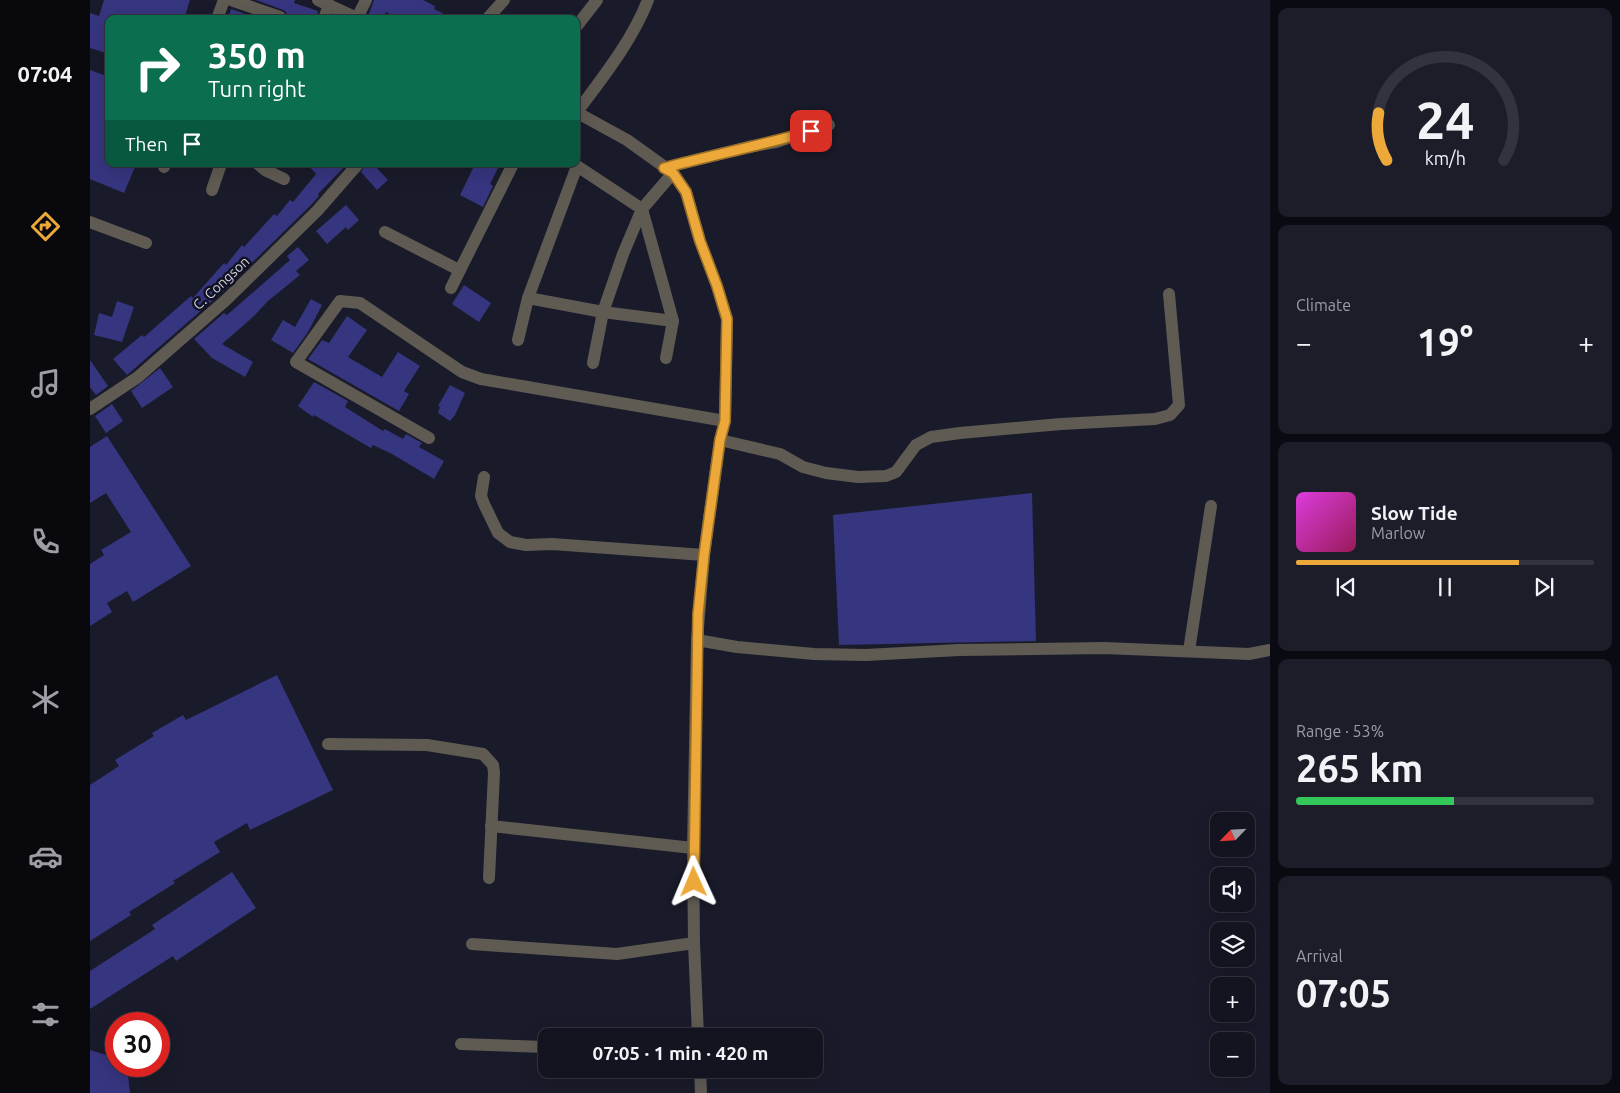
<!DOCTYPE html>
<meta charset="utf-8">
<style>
:root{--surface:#131420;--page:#1c1d29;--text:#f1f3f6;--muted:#9d9ea5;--line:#32333e;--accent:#eca93a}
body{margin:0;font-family:Ubuntu,sans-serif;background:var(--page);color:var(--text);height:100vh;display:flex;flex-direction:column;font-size:19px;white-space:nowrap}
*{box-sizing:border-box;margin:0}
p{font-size:16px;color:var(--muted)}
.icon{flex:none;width:28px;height:28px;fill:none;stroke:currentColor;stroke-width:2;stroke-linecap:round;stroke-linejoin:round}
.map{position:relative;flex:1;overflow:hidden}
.side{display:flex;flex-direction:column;gap:8px;padding:8px;background:#0a0b12;width:350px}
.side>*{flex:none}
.guide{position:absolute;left:15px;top:15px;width:475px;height:152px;border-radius:10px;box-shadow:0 5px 20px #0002,0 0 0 1px var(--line);background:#0b6e4f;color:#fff;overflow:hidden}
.needle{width:32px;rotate:245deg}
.fabs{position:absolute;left:1120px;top:812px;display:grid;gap:10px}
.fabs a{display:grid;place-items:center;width:45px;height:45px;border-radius:10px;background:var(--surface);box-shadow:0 5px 20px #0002,0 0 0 1px var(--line);font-size:25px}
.speed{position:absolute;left:15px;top:1012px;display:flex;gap:10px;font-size:25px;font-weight:700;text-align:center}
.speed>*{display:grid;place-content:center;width:65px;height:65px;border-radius:50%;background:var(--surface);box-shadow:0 5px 20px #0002,0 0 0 1px var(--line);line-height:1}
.speed .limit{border:8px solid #d22;background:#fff;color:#111}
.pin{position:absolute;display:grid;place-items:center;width:42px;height:42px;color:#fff;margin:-21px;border-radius:10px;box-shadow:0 2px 8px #0006}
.me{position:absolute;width:55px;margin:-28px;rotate:359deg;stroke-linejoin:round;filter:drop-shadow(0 0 4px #0008)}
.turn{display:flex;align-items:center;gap:18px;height:105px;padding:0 20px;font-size:22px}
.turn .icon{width:65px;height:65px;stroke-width:2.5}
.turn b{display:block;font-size:35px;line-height:42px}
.then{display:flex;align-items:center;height:48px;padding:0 20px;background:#0003;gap:10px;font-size:19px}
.big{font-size:38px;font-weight:700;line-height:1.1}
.side .tile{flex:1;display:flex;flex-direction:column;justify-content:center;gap:8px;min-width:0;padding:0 18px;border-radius:10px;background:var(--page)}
.side .dial{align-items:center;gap:0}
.dial svg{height:130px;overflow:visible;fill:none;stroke:var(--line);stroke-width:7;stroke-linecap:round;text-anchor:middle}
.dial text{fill:var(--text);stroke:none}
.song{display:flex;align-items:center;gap:15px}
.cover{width:60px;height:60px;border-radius:8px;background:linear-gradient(135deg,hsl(300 70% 55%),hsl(330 70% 35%))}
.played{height:5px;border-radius:2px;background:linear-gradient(90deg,var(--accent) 75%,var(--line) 75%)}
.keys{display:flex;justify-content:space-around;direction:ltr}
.heat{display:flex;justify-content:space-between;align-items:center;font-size:28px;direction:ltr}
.charge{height:8px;border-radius:4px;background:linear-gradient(90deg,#34c759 53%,var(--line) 0)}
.trip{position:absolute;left:448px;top:1028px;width:285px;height:50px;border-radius:10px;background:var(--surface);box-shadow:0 5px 20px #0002,0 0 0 1px var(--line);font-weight:700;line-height:50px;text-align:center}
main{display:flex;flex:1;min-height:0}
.tabs{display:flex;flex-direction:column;width:90px;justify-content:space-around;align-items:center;background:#08080d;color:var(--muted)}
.tabs .icon{width:35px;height:35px}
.tabs .selected{color:var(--accent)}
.tabs b{font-size:22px;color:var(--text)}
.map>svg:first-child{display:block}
.building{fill:#36357f}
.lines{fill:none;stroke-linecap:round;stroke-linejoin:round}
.minor{stroke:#5f5b53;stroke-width:12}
.route-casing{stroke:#996e26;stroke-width:12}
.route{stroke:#eca93a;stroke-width:9}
.labels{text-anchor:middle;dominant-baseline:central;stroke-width:5;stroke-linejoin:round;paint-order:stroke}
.street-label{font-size:14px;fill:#d2d3de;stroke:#101221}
</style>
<main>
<nav class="tabs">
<b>07:04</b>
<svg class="icon selected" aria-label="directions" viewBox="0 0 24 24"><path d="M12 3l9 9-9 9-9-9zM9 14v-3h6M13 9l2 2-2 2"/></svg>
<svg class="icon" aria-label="music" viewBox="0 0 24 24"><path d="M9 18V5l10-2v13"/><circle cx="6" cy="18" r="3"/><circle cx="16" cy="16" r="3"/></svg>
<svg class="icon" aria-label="phone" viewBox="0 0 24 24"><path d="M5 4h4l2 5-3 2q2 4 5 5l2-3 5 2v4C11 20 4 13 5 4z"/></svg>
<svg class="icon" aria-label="climate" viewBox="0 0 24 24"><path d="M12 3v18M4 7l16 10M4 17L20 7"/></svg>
<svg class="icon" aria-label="car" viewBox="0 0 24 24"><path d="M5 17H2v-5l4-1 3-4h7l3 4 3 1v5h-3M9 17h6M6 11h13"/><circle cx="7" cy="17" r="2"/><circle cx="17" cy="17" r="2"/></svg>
<svg class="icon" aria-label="filters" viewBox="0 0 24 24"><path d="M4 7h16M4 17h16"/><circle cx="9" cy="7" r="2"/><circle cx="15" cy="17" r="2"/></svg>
</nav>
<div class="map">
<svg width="1180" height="1093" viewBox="0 0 1180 1093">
<rect width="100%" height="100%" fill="#191b2a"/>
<g class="building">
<polygon points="14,0 100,0 94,19 19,19 19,54 0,48 0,13 9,16"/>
<polygon points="166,0 205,0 204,3 228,11 226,19 198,19 196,12 193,10"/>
<polygon points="284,0 333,0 345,6 344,9 364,19 309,19 296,12 292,19 277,19"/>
<polygon points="141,9 170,19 138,19"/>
<polygon points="0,70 19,77 19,164 36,164 45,167 34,193 0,179"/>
<polygon points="217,164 257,164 228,194 229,196 221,205 130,294 37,375 23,359 52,335 54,337 101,296 103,298 134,263 136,265 152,245 154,247 184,214 187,216 200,200 203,202 226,174"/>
<polygon points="276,164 283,164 298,180 287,190 271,172"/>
<polygon points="385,164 410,164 400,184 403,186 393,207 370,195"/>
<polygon points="256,205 269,220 258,230 256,227 237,244 226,231"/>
<polygon points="208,247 219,260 206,271 210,275 178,301 163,317 132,344 163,362 155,377 122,358 104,339 134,313 137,315 200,260 197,256"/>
<polygon points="374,285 401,303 389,322 362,304"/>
<polygon points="221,299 232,305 218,332 203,353 181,340 193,320 205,327"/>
<polygon points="27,301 44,307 32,342 4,335 9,313 22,317"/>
<polygon points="257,316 277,330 258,357 292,377 308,352 330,366 314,391 319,394 309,411 218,359 232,340 239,343"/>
<polygon points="0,360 18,386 6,395 0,387"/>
<polygon points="70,368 83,387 52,408 41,391"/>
<polygon points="224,382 258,401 255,407 293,431 295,429 313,439 316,434 332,443 329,447 354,461 344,479 302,454 283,445 281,448 224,415 223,417 208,406"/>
<polygon points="360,385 375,393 365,415 360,421 348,413 350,407 348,406"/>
<polygon points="22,404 33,421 16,433 5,416"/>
<polygon points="17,436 101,566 43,602 37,591 17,603 22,612 0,626 0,564 14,555 11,550 41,532 16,493 0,503 0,447"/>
<polygon points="942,493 946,641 749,645 743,515"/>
<polygon points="187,675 243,790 160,830 157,823 124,842 130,852 83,881 85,883 39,912 41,915 0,941 0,785 29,766 25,760 64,736 62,733 93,715 96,720"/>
<polygon points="142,872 166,908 86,961 83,956 0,1009 0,971 65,929 62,925"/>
<polygon points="0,1050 26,1058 26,1066 37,1066 40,1093 0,1093"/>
</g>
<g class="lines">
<g class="minor">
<polyline points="141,0 190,17"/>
<polyline points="228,0 269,19"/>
<polyline points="267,18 276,0"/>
<polyline points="127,19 134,0"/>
<polyline points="234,19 239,5"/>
<polyline points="397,19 414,0"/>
<polyline points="486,27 507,0"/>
<polyline points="486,112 537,140 583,173 596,192 610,241 627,286 637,319 635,421 630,440 614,555 607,640 603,848 604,943 608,1036"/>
<path d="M487,112c26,-35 55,-71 71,-112"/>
<polyline points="168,164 175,170 194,179"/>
<polyline points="484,164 552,209 533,254 513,312 503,363"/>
<polyline points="74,167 75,164"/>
<polyline points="574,168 658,147 686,142 739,125"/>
<polyline points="122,190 131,164"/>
<polyline points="0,222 56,243"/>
<polyline points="295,232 369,270"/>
<polyline points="361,288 423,164"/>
<polyline points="438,298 513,312 583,321"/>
<polyline points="428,340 438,298 487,166"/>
<polyline points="576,358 583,321 552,209 583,173"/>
<polyline points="0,409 48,377 136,300 227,211 268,164"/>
<polyline points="339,438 206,362 250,301 270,303 372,372 391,379 635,421"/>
<polyline points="630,440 690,454 713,467 736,473 768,477 796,476 806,472 826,445 841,437 870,433 971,424 1065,419 1080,415 1089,405 1079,294"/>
<polyline points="394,477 391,496 394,504 408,533 420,542 436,545 462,544 614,555"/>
<polyline points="607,640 647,647 724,654 776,655 869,650 1014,648 1159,654 1180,650"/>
<polyline points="1099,651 1121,506"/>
<polyline points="238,744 337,745 393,754 403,765 404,773 399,878"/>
<polyline points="401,826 603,848"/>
<polyline points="382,944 527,954 604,943"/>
<polyline points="371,1044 456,1047"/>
<polyline points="610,1069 611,1093"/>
</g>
</g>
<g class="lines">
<g class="route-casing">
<path id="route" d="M604,882l4,-268 6,-59 16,-115 5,-19 2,-102 -10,-33 -17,-45 -14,-49 -13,-19 -9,-5c49,-13 99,-23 147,-37"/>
</g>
<use href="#route" class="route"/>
</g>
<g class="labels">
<g class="street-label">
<text transform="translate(131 283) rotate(-43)">C. Congson</text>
</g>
</g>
</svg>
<div class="fabs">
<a><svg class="needle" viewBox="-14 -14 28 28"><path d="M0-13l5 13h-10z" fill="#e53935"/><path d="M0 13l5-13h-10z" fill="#9d9ea5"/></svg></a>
<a><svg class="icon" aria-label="sound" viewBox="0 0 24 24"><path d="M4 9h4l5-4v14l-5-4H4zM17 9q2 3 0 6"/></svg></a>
<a><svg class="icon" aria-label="layers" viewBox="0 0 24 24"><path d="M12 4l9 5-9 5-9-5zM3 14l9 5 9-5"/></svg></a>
<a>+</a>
<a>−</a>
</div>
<div class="speed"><div class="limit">30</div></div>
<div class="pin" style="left:721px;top:131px;background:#d93025"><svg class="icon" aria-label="arrive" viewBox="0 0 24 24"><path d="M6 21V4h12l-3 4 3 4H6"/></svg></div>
<svg class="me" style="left:604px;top:882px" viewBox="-20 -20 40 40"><path d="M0-17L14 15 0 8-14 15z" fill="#eca93a" stroke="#fff" stroke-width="4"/></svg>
<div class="trip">07:05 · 1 min · 420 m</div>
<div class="guide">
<div class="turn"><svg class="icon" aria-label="right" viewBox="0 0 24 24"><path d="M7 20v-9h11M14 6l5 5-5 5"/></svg><div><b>350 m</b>Turn right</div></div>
<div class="then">Then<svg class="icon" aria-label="arrive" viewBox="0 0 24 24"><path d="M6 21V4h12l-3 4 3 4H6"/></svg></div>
</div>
</div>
<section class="side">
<div class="tile dial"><svg viewBox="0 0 100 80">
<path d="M14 69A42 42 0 1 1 86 69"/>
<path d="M14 69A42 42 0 0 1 9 40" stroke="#eca93a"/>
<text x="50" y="56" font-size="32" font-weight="700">24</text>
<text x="50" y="72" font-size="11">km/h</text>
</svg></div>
<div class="tile"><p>Climate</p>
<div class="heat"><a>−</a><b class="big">19°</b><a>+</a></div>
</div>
<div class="tile">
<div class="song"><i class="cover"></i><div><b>Slow Tide</b><p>Marlow</p></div></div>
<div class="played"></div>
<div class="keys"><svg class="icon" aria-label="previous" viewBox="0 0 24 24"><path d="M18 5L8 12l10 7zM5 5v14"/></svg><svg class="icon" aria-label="pause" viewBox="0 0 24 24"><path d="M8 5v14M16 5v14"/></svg><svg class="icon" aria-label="next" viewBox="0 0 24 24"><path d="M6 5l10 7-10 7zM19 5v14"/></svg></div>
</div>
<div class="tile"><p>Range · 53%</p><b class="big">265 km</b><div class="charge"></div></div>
<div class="tile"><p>Arrival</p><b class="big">07:05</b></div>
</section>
</main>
